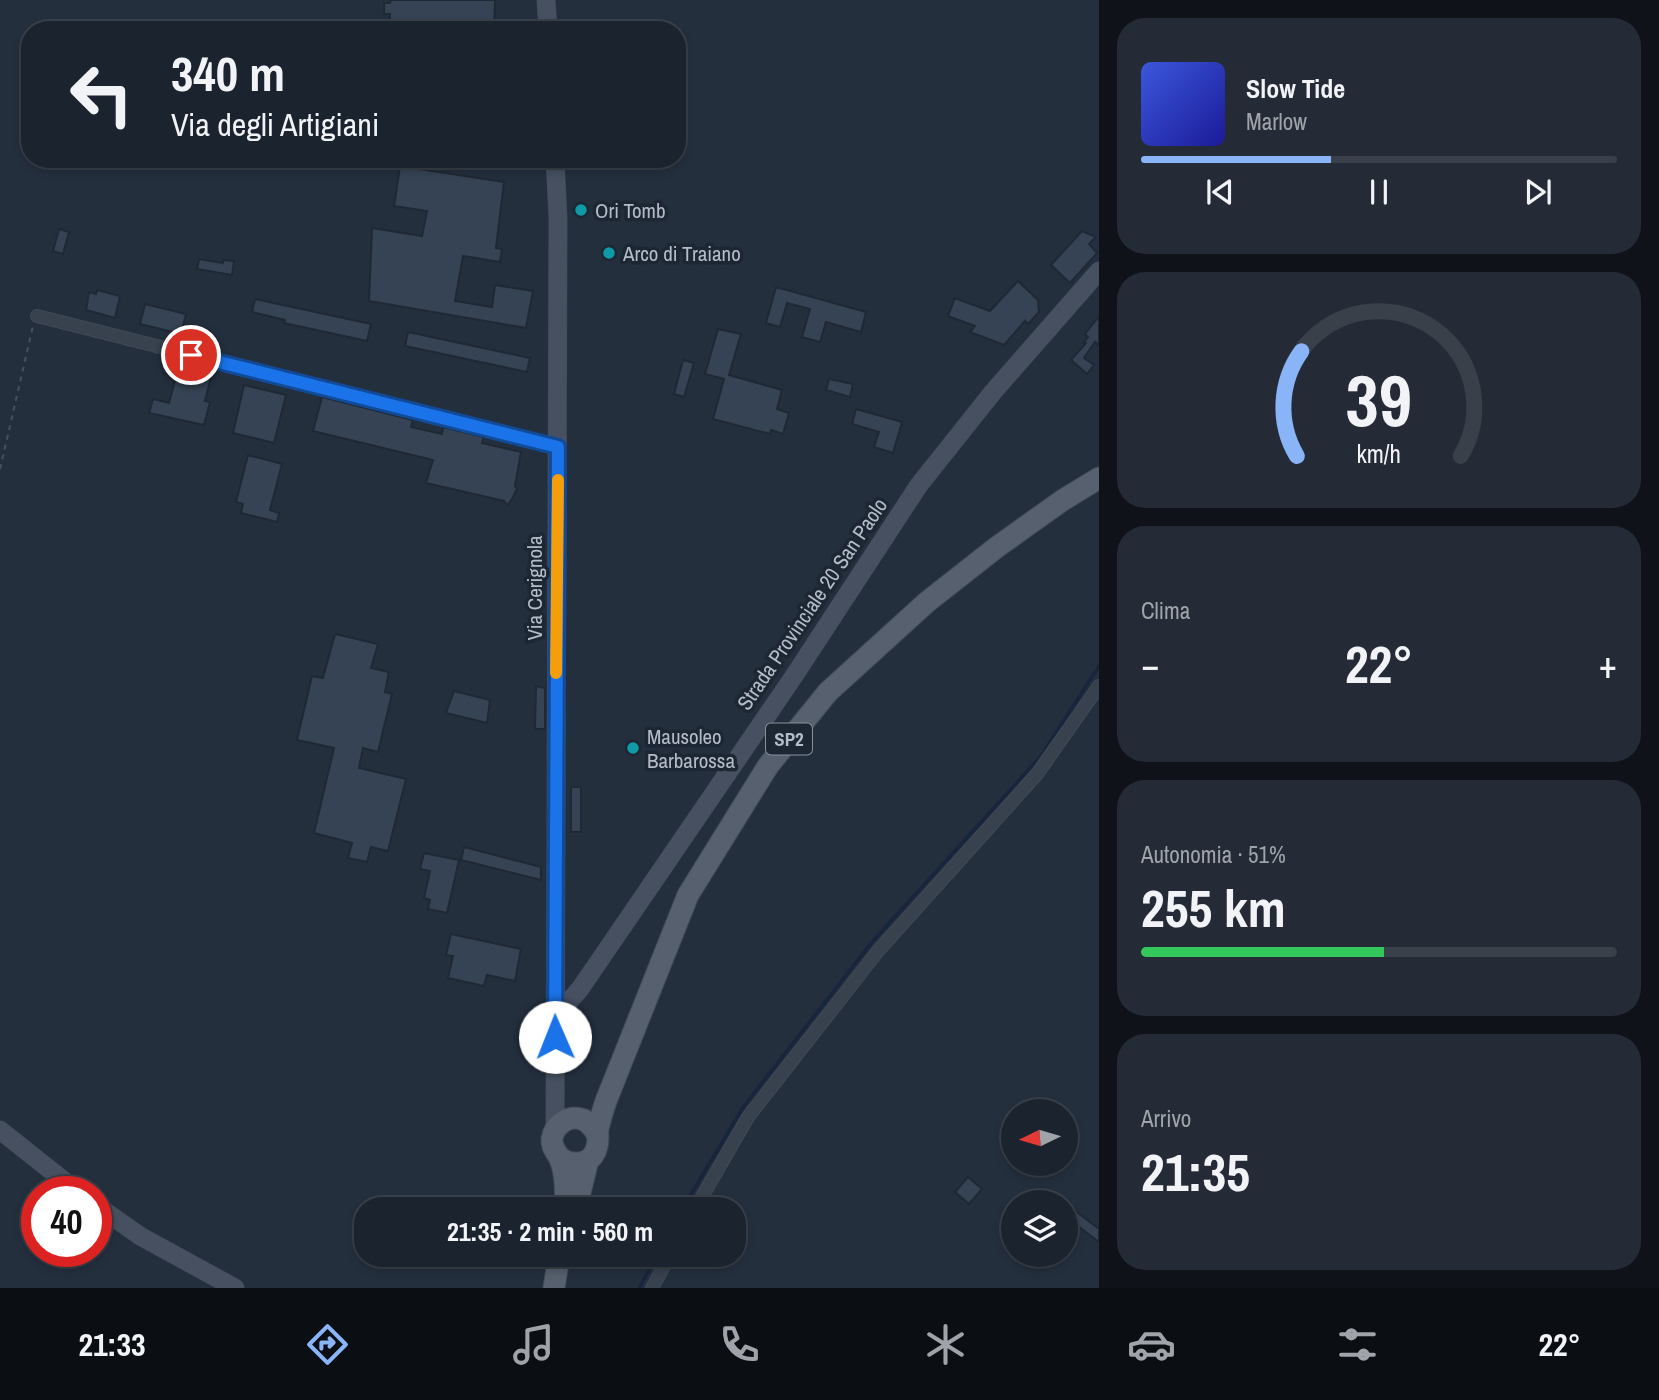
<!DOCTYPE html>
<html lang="it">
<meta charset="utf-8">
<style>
:root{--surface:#1b232e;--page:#242b36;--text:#f1f3f6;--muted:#a0a4aa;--line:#39404a;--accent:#8ab4f8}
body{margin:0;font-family:"Archivo Narrow",sans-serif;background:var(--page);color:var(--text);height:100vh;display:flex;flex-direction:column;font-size:26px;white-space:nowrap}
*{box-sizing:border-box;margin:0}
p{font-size:23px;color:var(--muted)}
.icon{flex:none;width:38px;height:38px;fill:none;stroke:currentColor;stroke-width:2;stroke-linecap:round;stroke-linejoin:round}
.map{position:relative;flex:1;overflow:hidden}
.details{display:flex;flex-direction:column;gap:18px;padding:18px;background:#0f1319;width:560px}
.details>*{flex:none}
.guide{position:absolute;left:21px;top:21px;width:665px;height:147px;border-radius:28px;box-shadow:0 4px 10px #0003,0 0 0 2px var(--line);background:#1b232e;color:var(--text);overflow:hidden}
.needle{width:46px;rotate:265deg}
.fabs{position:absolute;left:1001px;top:1099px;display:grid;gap:14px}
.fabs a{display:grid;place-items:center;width:77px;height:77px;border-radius:50%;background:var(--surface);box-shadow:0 4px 10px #0003,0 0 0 2px var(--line);font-size:35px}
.speed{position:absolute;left:21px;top:1176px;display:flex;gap:14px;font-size:35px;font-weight:700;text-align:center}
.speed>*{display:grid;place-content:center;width:91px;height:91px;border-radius:50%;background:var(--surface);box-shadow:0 4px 10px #0003,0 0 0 2px var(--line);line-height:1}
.speed .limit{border:10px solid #d22;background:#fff;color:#111}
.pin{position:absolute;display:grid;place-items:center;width:60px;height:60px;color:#fff;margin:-30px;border:4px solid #fff;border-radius:50%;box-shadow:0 2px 7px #0007}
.me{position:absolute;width:77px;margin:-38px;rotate:359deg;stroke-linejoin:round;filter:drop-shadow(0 0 5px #0008)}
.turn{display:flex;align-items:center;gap:24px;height:147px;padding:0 35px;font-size:32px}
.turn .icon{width:91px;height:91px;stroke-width:2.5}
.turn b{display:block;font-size:49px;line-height:60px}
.big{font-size:52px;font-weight:700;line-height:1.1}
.details .card{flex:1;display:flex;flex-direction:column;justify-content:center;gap:10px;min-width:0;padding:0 24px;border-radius:28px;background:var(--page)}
.details .dial{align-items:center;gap:0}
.dial svg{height:182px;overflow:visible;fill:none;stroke:var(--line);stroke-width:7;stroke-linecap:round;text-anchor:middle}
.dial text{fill:var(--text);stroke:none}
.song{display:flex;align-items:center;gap:21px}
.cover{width:84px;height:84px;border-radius:10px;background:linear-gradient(135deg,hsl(230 70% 55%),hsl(240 70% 35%))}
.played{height:7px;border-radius:4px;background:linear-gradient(90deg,var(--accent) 40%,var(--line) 40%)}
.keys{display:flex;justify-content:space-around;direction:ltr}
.heat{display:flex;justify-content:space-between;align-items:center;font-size:38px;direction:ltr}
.charge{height:10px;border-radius:5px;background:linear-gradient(90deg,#34c759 51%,var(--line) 0)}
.trip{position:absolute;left:354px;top:1197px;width:392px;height:70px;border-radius:28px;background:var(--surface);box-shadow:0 4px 10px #0003,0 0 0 2px var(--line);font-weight:700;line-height:70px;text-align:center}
.tab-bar{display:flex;height:112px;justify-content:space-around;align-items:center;background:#0b0e12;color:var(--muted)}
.tab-bar .icon{width:49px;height:49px}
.tab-bar .selected{color:var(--accent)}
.tab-bar b{font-size:32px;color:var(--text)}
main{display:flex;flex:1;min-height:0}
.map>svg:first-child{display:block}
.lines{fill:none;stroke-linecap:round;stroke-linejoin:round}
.stream{stroke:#17263c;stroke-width:3.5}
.building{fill:#364354;stroke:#1f2835;stroke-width:2}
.street-casing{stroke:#414a57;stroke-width:14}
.secondary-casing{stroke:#414a57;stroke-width:19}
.primary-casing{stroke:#414a57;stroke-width:23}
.path{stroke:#3f5557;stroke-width:2;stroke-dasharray:5 5;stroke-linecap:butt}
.street{stroke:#38414e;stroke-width:12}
.secondary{stroke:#465061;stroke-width:18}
.primary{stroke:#56606e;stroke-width:21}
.route-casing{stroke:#114b97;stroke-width:18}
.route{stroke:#1a73e8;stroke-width:12}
.slow{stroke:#f59e0b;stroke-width:12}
.culture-dot{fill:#0f9aa8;stroke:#1d2633;stroke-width:2.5}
.labels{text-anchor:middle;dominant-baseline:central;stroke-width:7;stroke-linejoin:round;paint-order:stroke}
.shield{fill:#1d2633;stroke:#878f9c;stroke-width:2}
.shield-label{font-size:19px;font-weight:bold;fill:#b4bcc9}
.poi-label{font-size:21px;fill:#b4bcc9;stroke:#1d2633;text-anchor:start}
.street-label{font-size:21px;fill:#b4bcc9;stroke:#1d2633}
</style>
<main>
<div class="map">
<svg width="1099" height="1288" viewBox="0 0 1099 1288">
<rect width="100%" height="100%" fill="#242f3e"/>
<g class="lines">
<g class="stream">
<polyline points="682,1209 744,1106 872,942 1041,756 1099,666"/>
<polyline points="639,1288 657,1255"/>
</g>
</g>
<g class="building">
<polygon points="391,0 495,0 494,30 389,30 390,14 384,14 384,3 390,3"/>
<polygon points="400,166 504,182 496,248 502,249 500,262 463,256 455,301 492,307 495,285 533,291 526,328 369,301 372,228 422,236 427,211 394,206"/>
<polygon points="59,229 69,232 63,254 53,251"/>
<polygon points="1082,231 1096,237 1089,244 1097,253 1070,283 1051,265"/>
<polygon points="199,259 223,263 223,260 234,261 232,275 197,269"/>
<polygon points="1018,281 1038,300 1039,312 1028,324 1025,321 1004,345 970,332 975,326 948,316 955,298 990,311"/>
<polygon points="776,287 866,312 861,332 826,322 820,342 802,337 810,309 787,303 780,327 766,323"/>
<polygon points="97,290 120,296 115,318 86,310 89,292 96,294"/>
<polygon points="255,299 371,324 367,341 284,323 285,320 252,312"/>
<polygon points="145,304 186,314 181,334 140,324"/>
<polygon points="1099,316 1099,345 1095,342 1084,358 1094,365 1087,374 1071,360 1086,343 1084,342 1088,337 1085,334"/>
<polygon points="718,329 741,334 729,375 782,390 777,409 789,413 783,434 771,430 770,434 713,419 724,379 705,374"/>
<polygon points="408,332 530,358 527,372 405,346"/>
<polygon points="683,360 694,363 684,397 674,394"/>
<polygon points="179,365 212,373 205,401 210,402 204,425 149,413 153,399 169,403"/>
<polygon points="829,379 853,384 850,397 826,390"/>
<polygon points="244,385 286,395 274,443 233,433"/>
<polygon points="322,397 413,420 411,427 442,434 443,427 484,437 482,443 521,452 515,486 517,489 511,501 507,505 504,501 426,483 433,460 313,431"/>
<polygon points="856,409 902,422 893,453 874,447 879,432 852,424"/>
<polygon points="248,455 282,464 270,510 279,513 277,522 241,513 243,504 236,502"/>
<polygon points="335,634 378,644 371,668 389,672 385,692 392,694 378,752 363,748 359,768 406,779 388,851 371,847 367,862 348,858 352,843 314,833 334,748 297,740 312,676 323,678"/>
<polygon points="536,686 545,688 545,729 535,729"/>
<polygon points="454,691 490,700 487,723 446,713"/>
<rect x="571" y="787" width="10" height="45"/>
<polygon points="464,847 541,867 541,880 461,860"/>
<polygon points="424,853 459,860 447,913 428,909 430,900 424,898 430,871 420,869"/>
<polygon points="451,934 521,949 515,981 487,975 484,986 448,978 453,956 446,955"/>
<polygon points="968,1177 982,1189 969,1204 955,1192"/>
<polygon points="1070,1207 1099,1229 1099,1242 1066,1217 1066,1213"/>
</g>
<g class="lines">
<g class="street-casing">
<g id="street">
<polyline points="37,316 558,447"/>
<polyline points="695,1209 748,1117 878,951 1037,774 1099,686"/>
<polyline points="652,1288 670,1255"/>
</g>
</g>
<g class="secondary-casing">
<g id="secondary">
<polyline points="546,0 548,30"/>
<polyline points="555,159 558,218 555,1130"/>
<polyline points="555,1017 580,989 794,676 919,485 993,392 1099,271"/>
<polyline points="0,1130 78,1192"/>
<polyline points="96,1205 140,1236 235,1288"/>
</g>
</g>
<g class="primary-casing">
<g id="primary">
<path d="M560,1158c14,9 33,7 37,-12 2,-6 0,-11 1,-17 2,-9 5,-19 8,-28l82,-206 80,-129 60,-74 99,-90 70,-55 66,-47 36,-22"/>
<path d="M565,1209c1,-15 1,-35 -5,-50 -3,-7 -9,-11 -8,-20 2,-14 16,-24 29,-20 8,2 12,8 16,15"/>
<polyline points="576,1209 588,1160"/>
<polyline points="554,1288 559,1255"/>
</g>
</g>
<polyline class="path" points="0,469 33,326"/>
<use href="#street" class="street"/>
<use href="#secondary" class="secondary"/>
<use href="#primary" class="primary"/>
</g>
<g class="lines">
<g class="route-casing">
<polyline id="route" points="191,355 558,447 555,1037"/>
</g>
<use href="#route" class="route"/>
<polyline class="slow" points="556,673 558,480"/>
</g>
<g class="culture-dot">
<circle cx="581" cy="210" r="7"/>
<circle cx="609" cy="253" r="7"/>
<circle cx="633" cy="748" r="7"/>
</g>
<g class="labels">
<rect class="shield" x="766" y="723.5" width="46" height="31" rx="5"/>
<g class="shield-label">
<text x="789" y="739">SP2</text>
</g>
<g class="poi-label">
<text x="595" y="210">Ori Tomb</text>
<text x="623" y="253">Arco di Traiano</text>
<text x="647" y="736">Mausoleo<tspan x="647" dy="24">Barbarossa</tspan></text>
</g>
<g class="street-label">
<text transform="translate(534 588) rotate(-90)">Via Cerignola</text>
<text transform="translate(812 604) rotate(-56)">Strada Provinciale 20 San Paolo</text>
</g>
</g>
</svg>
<div class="fabs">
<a><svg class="needle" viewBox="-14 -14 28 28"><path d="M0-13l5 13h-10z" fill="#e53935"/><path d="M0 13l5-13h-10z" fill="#a0a4aa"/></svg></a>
<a><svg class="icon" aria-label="layers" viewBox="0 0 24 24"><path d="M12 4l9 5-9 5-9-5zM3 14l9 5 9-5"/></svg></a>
</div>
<div class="speed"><div class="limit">40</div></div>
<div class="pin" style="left:191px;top:355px;background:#d93025"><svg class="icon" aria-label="arrive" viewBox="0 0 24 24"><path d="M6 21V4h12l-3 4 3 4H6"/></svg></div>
<svg class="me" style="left:555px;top:1037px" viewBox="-20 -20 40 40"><circle r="19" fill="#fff"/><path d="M0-13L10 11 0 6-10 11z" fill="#1a73e8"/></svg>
<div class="trip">21:35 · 2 min · 560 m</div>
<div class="guide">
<div class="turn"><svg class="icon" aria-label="left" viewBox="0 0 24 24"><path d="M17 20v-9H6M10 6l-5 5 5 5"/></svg><div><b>340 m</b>Via degli Artigiani</div></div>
</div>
</div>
<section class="details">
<div class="card">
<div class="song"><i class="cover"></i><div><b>Slow Tide</b><p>Marlow</p></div></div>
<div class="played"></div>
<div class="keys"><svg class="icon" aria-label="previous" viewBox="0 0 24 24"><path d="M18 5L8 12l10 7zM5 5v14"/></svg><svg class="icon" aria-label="pause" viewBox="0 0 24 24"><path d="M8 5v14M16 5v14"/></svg><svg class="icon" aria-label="next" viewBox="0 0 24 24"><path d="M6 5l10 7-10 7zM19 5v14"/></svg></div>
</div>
<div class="card dial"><svg viewBox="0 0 100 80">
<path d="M14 69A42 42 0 1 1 86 69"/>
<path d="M14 69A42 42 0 0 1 16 23" stroke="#8ab4f8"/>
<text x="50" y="56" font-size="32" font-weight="700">39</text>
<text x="50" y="72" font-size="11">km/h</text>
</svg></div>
<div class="card"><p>Clima</p>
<div class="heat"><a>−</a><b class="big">22°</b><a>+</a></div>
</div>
<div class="card"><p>Autonomia · 51%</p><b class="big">255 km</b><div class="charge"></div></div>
<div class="card"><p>Arrivo</p><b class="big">21:35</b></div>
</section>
</main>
<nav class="tab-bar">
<b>21:33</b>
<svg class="icon selected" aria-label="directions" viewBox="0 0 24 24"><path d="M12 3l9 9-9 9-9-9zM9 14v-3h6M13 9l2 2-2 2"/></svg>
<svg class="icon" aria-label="music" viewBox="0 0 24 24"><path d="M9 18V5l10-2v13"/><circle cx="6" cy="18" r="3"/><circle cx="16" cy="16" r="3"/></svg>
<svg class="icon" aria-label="phone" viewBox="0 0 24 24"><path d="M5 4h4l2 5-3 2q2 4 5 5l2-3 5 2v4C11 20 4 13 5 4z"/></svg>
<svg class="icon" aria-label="climate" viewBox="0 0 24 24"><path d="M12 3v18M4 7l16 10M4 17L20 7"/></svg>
<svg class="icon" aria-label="car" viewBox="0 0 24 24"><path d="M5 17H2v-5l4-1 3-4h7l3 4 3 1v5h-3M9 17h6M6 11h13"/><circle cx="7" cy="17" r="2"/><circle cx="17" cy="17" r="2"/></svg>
<svg class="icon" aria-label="filters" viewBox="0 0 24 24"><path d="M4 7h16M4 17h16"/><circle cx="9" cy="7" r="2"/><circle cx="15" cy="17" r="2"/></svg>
<b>22°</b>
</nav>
